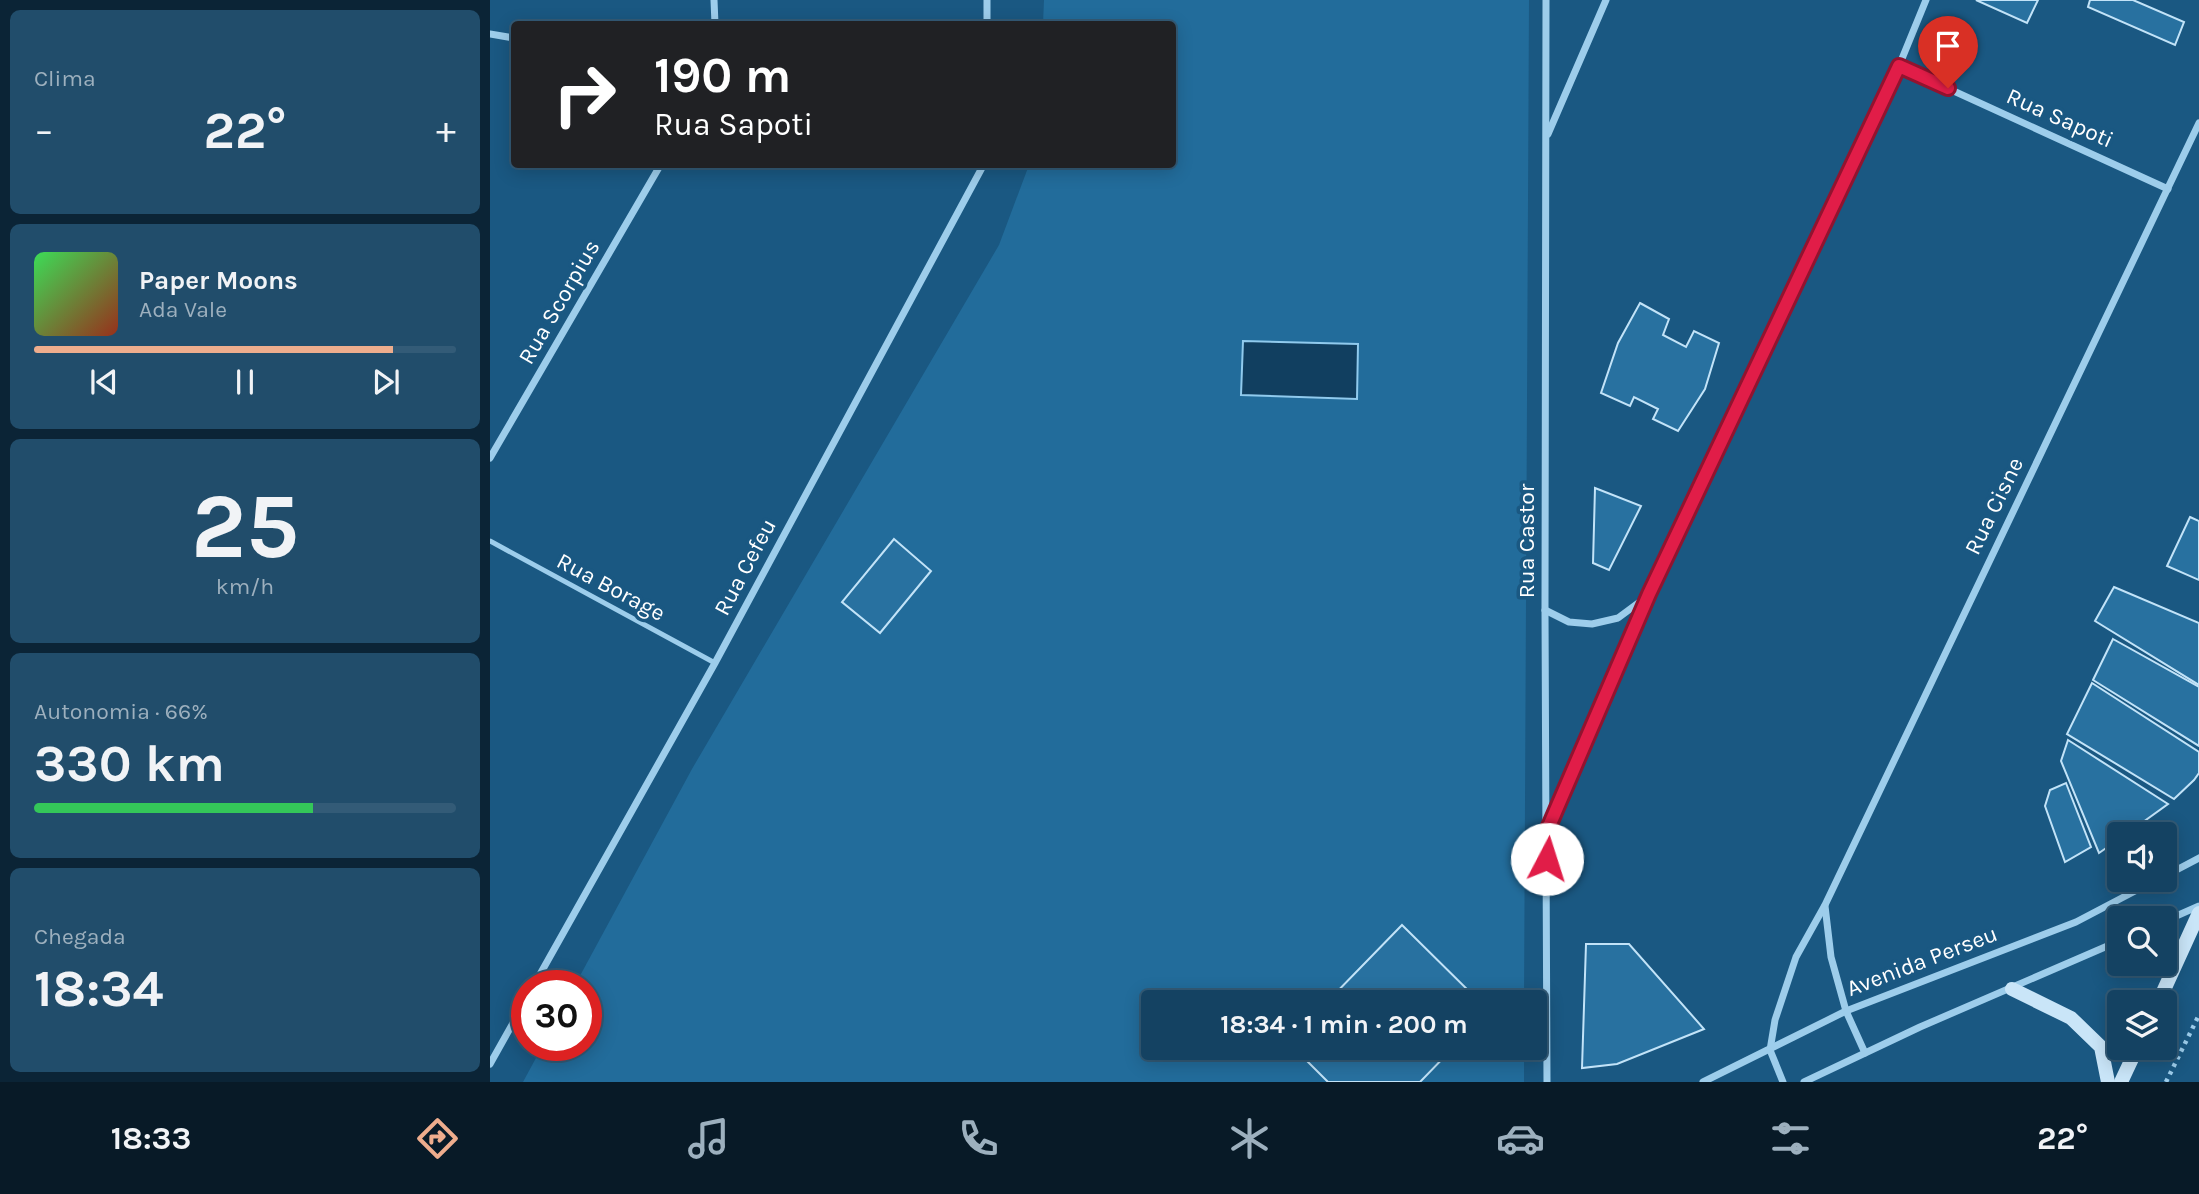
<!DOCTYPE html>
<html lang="pt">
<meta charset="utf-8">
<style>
:root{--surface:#144262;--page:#214d6b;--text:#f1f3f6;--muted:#9db0be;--line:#335b77;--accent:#eead8d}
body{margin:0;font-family:Karla,sans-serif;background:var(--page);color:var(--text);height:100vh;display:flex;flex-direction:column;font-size:26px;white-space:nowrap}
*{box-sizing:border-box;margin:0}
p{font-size:23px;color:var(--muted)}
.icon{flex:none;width:38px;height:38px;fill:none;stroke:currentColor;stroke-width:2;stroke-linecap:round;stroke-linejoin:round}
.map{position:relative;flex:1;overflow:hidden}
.details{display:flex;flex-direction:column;gap:10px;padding:10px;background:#0b2436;width:490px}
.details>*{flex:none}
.top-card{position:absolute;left:21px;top:21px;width:665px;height:147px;border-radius:7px;box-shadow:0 4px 18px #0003,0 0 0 2px var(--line);background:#202124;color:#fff;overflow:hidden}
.buttons{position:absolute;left:1617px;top:822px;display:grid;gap:14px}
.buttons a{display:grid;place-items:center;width:70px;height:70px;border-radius:7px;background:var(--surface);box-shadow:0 4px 18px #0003,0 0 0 2px var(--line);font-size:35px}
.speed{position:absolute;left:21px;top:970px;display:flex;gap:14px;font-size:35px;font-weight:700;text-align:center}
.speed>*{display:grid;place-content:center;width:91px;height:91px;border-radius:50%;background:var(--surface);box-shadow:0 4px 18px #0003,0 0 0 2px var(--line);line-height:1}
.speed .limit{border:10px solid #d22;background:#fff;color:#111}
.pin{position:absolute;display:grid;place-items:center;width:60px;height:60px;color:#fff;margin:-72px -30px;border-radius:50% 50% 50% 0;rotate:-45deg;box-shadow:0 0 7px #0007}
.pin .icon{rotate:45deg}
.me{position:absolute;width:77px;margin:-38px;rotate:5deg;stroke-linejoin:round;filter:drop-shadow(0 0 5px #0008)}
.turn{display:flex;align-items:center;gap:24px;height:147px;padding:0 28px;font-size:32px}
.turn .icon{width:91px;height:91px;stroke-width:2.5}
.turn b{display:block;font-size:49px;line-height:60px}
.big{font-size:52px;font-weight:700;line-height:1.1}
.details .card{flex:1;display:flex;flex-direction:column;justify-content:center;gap:10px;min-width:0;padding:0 24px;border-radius:10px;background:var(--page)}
.details .dial{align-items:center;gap:0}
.dial b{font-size:91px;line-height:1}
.song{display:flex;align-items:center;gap:21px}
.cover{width:84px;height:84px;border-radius:10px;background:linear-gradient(135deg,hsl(130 70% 55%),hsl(10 70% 35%))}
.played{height:7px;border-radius:4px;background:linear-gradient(90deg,var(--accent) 85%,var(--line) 85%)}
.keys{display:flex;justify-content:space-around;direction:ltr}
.heat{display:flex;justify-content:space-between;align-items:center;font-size:38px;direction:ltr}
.charge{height:10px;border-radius:5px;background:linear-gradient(90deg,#34c759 66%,var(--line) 0)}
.trip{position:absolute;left:651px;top:990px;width:406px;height:70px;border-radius:7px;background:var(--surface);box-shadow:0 4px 18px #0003,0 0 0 2px var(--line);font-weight:700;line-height:70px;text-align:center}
.dock{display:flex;height:112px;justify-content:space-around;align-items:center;background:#081a27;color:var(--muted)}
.dock .icon{width:49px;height:49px}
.dock .selected{color:var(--accent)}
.dock b{font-size:32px;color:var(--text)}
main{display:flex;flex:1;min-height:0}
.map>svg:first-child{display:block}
.green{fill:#226c9b}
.water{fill:#113f60;stroke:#90caed;stroke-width:2}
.building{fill:#2871a0;stroke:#c2e3f8;stroke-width:2}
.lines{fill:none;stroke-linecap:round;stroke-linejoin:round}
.path{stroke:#9dcdeb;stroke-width:4.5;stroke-dasharray:3.5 5;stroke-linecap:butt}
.service{stroke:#9dcdeb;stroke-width:5}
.minor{stroke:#9dcdeb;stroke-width:7}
.secondary{stroke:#c9e5f8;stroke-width:14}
.route-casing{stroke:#92132f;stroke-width:18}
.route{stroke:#e11d48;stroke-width:12}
.labels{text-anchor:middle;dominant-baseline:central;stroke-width:7;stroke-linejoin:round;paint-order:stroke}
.street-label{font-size:23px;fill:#fff;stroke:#1a5882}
</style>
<main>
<section class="details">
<div class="card"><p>Clima</p>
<div class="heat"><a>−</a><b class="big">22°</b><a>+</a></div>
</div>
<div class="card">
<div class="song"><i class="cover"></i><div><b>Paper Moons</b><p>Ada Vale</p></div></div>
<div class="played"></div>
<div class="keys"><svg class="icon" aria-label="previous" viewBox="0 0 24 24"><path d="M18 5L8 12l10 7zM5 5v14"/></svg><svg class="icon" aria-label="pause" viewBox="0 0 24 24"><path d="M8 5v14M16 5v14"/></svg><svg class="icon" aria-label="next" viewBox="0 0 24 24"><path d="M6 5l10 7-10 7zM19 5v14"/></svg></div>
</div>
<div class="card dial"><b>25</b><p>km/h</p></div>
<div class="card"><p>Autonomia · 66%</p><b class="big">330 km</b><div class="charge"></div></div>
<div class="card"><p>Chegada</p><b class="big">18:34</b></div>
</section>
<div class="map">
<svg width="1709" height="1082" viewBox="0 0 1709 1082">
<rect width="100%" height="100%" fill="#1a5882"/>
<polygon class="green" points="554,0 1039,0 1034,1003 663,1003 663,1048 1034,1048 1034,1082 33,1082 53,1045 96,1045 96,985 85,985 202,769 509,245 539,165 682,164 682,24 553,24"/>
<polygon class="water" points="753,341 868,344 867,399 751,395"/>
<g class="building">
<polygon points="1486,0 1548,0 1537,23"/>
<polygon points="1600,0 1643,0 1694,22 1685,45 1598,7"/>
<polygon points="1150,303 1179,319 1173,335 1196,347 1204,331 1229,343 1215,389 1188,431 1163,419 1168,409 1144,397 1140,406 1111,393 1128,343"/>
<polygon points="1105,488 1151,506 1119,570 1103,563"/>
<polygon points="1700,517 1709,521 1709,580 1677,566"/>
<polygon points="404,539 441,571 390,633 352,602"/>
<polygon points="1624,587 1709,623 1709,685 1605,621"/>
<polygon points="1623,639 1709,687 1709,746 1603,680"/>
<polygon points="1602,683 1709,752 1709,773 1704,780 1684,799 1577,734"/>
<polygon points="1578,740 1678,804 1635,835 1629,835 1629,839 1609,853 1571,761"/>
<polygon points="1576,783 1601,847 1575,862 1555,806 1560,790"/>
<polygon points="912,925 991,1003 836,1003"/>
<polygon points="1096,944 1139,944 1214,1029 1127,1064 1092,1068"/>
<polygon points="804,1048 963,1048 930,1082 838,1082"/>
</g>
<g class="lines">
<polyline class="path" points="1676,1082 1709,1015"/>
<polyline class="service" points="0,541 225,663"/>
<g class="minor">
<polyline points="224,0 225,24"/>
<polyline points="497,0 497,24"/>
<polyline points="1056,0 1055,610 1057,1082"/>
<polyline points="0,34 24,38"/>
<polyline points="1409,66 1678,189"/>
<polyline points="1058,134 1116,0"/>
<polyline points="0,458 171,164"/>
<polyline points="1055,610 1079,622 1102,624 1128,618 1159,595"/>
<polyline points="1059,827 1159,594 1409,66 1436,0"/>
<polyline points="1675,876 1709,858"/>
<polyline points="1335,906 1341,957 1356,1011 1375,1053"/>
<polyline points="1675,921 1709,906"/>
<polyline points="44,985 225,663 494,164"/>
<polyline points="0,1064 37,998"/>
<polyline points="1213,1082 1356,1011 1586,922 1666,880"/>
<polyline points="1293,1082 1280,1050 1285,1020 1306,957 1335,905 1709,123"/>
<polyline points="1314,1082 1430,1027 1629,941"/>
</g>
<g class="secondary">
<polyline points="1522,989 1581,1018 1611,1047 1618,1082"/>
<polyline points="1668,1003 1709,913"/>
<polyline points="1631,1082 1647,1048"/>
</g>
</g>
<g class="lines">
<g class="route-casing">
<polyline id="route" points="1057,859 1057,831 1159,594 1409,66 1458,88"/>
</g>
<use href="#route" class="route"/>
</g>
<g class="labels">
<g class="street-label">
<text transform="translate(1570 118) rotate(24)">Rua Sapoti</text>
<text transform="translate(69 302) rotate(-60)">Rua Scorpius</text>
<text transform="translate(1504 506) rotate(-64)">Rua Cisne</text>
<text transform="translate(1036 541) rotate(-90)">Rua Castor</text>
<text transform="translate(255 567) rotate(-62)">Rua Cefeu</text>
<text transform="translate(121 587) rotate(28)">Rua Borage</text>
<text transform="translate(1432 961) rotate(-21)">Avenida Perseu</text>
</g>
</g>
</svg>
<div class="buttons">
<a><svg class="icon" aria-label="sound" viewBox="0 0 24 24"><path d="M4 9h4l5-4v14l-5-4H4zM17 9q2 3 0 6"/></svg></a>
<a><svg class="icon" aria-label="search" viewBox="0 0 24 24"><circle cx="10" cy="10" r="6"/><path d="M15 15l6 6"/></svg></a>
<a><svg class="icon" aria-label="layers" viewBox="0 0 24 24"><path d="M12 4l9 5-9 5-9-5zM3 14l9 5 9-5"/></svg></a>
</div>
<div class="speed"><div class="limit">30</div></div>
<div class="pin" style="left:1458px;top:88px;background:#d93025"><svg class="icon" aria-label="arrive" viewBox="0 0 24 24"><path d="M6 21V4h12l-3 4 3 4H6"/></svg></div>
<svg class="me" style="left:1057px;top:859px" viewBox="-20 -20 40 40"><circle r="19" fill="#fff"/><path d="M0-13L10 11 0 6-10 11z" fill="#e11d48"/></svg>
<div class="trip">18:34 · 1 min · 200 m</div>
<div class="top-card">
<div class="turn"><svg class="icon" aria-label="right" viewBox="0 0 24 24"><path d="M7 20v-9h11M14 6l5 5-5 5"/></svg><div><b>190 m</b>Rua Sapoti</div></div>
</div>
</div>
</main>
<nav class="dock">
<b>18:33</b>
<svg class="icon selected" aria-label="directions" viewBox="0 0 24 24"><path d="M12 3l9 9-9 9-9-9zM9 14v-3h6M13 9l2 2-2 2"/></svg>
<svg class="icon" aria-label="music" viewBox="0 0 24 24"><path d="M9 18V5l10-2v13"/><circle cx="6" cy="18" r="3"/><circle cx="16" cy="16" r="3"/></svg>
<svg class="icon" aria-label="phone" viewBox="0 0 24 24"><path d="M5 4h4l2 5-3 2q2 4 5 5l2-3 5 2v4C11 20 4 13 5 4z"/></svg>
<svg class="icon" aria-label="climate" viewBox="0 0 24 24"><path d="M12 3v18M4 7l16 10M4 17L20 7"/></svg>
<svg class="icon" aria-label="car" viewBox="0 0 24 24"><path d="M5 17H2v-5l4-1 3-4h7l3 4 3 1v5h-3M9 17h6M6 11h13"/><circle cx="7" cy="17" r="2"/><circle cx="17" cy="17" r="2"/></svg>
<svg class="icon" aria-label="filters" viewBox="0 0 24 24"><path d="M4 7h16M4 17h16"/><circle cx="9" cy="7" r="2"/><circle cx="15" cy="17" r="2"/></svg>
<b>22°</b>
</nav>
